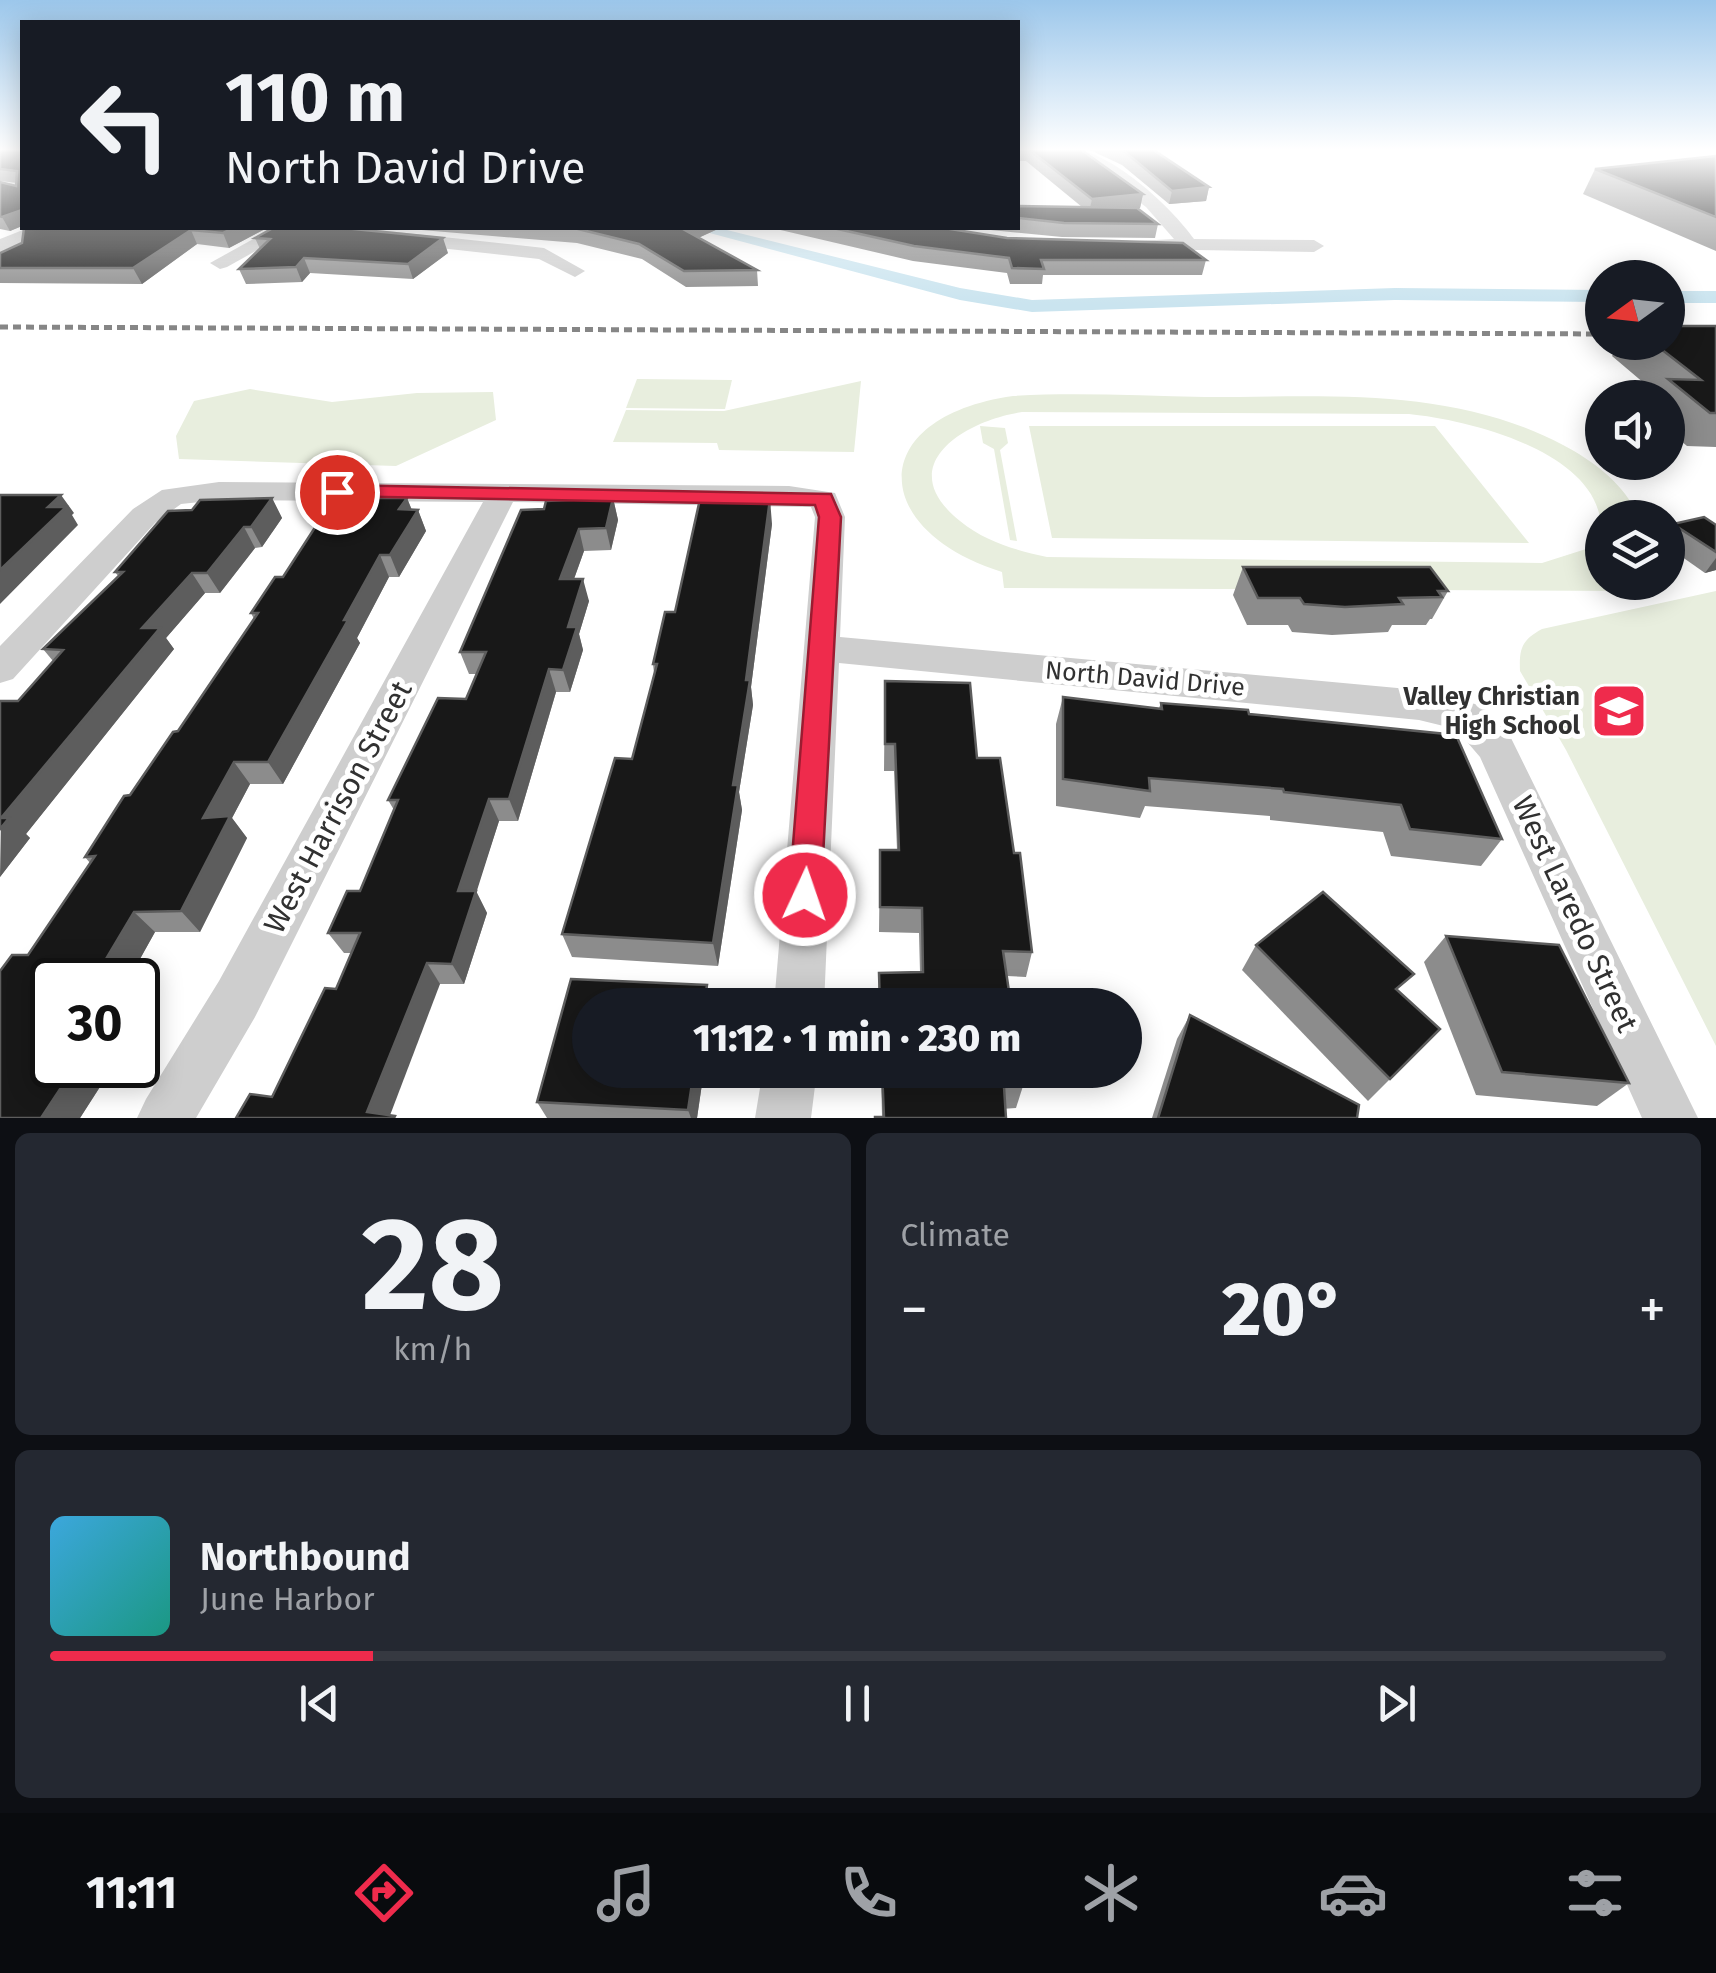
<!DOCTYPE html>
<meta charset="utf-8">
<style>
:root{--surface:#171b24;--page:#242831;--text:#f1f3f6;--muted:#9ea1a6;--line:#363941;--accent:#ef2b4c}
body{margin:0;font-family:"Fira Sans",sans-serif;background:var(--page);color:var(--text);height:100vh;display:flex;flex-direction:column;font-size:38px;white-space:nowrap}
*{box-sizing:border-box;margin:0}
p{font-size:32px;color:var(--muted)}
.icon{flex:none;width:55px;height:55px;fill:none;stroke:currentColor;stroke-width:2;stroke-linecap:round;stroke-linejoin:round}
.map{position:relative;height:1118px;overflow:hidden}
.side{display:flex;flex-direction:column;gap:15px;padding:15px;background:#0d0f14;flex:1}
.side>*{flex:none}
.guide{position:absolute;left:20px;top:20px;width:1000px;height:210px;border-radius:0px;box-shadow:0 5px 25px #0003;background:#171b24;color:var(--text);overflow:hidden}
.needle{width:65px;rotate:255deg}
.tools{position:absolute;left:1585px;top:260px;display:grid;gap:20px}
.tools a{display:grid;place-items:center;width:100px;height:100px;border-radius:50%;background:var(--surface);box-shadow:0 5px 25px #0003;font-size:50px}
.speed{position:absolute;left:30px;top:958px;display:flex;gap:20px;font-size:50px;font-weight:700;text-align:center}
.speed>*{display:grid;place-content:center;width:130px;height:130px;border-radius:50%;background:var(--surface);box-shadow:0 5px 25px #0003;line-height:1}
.speed .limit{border:5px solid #111;border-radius:15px;background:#fff;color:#111}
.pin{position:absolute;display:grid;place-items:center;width:85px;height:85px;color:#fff;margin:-42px;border:5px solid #fff;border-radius:50%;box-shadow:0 2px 10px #0007}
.me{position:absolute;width:110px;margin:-55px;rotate:3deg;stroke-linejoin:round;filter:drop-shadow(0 0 8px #0008)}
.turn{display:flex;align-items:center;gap:35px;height:210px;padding:0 40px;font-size:45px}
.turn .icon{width:130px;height:130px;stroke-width:2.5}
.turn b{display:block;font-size:70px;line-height:85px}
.big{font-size:75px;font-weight:800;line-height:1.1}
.side .card{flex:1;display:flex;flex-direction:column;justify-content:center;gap:15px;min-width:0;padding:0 35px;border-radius:15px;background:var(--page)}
.side .dial{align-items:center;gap:0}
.dial b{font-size:130px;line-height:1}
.song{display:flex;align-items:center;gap:30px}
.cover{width:120px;height:120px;border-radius:15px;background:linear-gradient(135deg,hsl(200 70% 55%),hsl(170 70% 35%))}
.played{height:10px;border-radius:5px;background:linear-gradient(90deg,var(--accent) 20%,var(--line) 20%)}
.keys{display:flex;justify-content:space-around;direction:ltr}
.heat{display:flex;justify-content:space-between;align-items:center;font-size:55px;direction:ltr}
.side .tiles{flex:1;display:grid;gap:15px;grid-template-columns:1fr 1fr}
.card:last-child{grid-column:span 2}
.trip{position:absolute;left:572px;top:988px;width:570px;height:100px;border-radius:50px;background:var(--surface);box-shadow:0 5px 25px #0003;font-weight:800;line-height:100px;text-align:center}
.tabs{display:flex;height:160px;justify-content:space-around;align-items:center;background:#090b0e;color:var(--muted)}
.tabs .icon{width:70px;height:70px}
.tabs .selected{color:var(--accent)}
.tabs b{font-size:45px;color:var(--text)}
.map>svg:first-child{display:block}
.green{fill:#e8eede;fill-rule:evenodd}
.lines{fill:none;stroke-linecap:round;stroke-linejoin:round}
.canal{fill:#cae4ef;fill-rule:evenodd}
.minor{fill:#cecece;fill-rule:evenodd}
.rail{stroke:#868686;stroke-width:5;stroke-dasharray:8 5;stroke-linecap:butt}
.wall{fill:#8c8c8c}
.shaded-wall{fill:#5d5d5d}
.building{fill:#181818;stroke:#5d5d5d;stroke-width:2.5}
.route{fill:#ef2b4c;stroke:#9b1c31;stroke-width:2.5}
.labels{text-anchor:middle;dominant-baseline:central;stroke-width:10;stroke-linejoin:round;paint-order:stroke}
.street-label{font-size:25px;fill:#313131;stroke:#fff}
.poi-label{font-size:25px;font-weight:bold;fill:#313131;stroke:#fff;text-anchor:end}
.near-street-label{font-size:30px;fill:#313131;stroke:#fff}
</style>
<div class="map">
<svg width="1716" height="1118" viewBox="0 0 1716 1118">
<rect width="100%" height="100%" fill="#fff"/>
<g class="green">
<polygon points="637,379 732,380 725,409 626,408"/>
<polygon points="861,381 854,452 719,450 717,443 613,442 626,410 724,411"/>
<polygon points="250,389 332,402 417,393 493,392 496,420 396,466 179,459 176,436 194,401"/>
<path d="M1013,396c63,-4 128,0 192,1 123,0 246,-11 358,48 32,17 61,39 76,72l-37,1v64l33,1 -11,8 -620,-3 -2,-16c-134,-42 -137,-155 11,-176zM1022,412l387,2c60,6 193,38 192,116l-15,19 -44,14 -495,-6c-32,-7 -61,-15 -87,-36 -70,-56 6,-101 62,-109z"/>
<polygon points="980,426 1005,428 1008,443 1000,450 1017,541 1010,540 994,449 983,443"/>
<polygon points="1029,426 1435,426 1529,543 1052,538"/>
<path d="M1716,591v455l-150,-296 -46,-79c-1,-23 2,-31 22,-42z"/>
</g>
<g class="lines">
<g class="canal">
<polygon points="691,228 719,228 960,288 1032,300 1395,288 1602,290 1602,302 1395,300 1032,312 960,300"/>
<rect x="1668" y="291" width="48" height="12"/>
</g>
<g class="minor">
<path d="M1068,149c39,-2 104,58 126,90l120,1 10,6 -10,6 -177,-3v-8l37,-2 -28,-32z"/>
<polygon points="28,228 54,228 0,252 0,239"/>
<polygon points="273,228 297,228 227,267 220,269 210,263"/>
<polygon points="303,228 360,228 544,248 585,271 575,277 539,259 313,234"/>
<polygon points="219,482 789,486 835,493 845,517 840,637 1419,690 1483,706 1510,736 1698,1118 1642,1118 1480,757 1456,729 1419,720 839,663 824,1005 774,1005 815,517 811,507 513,502 255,1017 196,1118 137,1118 146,1099 219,981 483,502 219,500 181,504 155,523 13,679 0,683 0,646 133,509 162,490"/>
<polygon points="763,1070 817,1070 811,1118 755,1118"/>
</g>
<polyline class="rail" points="0,327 1602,334"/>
</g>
<g class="wall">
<polygon points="0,149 22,149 22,226 10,231 0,229 0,182 16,186 17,183 0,181"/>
<polygon points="1018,149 1080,149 1143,194 1140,208 1135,208 1158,224 1155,238 1062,237 971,228 1018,228 1018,206 1082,207 1026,161 1018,161"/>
<polygon points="1088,149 1152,149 1209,187 1206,201 1169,204 1122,165"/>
<polygon points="1716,156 1716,251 1583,194 1595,169"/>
<polygon points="24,228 267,228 229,248 197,244 142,284 0,283 0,268 22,243"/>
<polygon points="398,228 720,228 698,238 757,270 758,286 686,287 642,259 577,243"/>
<polygon points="772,228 944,228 1007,238 1206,260 1202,275 1043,275 1042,284 1010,284 1007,273 913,261"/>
<polygon points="255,238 448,253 413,279 310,273 302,282 246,284 239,269 260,249"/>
<polygon points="1716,326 1716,447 1687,446 1668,430 1668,398 1656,398 1658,395 1612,356 1620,342 1668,342"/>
<polygon points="272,498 282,518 262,547 255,548 220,593 205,593 166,638 174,649 26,834 30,838 0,877 18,701 53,661 43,649 118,576 115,572 192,510"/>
<polygon points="334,498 407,498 412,510 418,510 426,531 399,577 389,577 357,638 360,643 283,784 250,784 232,818 247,838 200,932 155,932 131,975 136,980 52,980 52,1065 114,1065 80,1118 0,1118 0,971 12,955 28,955 90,863 85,857 124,796 130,795 173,732 178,731 254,619 251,613 275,577 283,577"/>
<polygon points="613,498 618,520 611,550 584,551 574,579 589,601 579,634 583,650 570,692 556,692 518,821 499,821 476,891 487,913 464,984 440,984 272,1097 336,989 351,953 344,953 328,933 360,891 394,810 388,800 466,699 476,674 469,674 460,652 544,509"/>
<polygon points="772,524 751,687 753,705 739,792 742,810 718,966 572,957 562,934 632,759 654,673 653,664 675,612"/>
<polygon points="1673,524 1716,525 1716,570 1705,573 1668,547 1668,531"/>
<polygon points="1243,567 1448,591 1432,619 1430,619 1426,625 1392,625 1388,632 1332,635 1292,632 1288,625 1247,625 1233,595"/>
<polygon points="885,681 977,758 1014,853 1032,952 1026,977 1007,976 1011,1005 878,1005 879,973 920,972 919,933 879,932 880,850 897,850 894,771 884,771"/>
<polygon points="1063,697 1159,708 1161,703 1249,714 1502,839 1481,866 1391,856 1383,832 1270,820 1270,816 1145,806 1140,818 1056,806 1056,724"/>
<polygon points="1446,936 1629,1083 1597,1106 1476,1095 1424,962"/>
<polygon points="1256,945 1399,992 1440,1029 1368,1101 1242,970"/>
<polygon points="1190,1015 1357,1118 1152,1118 1177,1039"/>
<polygon points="590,1070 704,1070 697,1118 547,1118 537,1102"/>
<polygon points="881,1070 1020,1070 1023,1086 1016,1108 882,1117"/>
</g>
<g class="shaded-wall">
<polygon points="1209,187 1206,201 1169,204 1172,191"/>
<polygon points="1143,194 1140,208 1089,213 1092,199"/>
<polygon points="20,210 22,215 22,226 10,231 2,217"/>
<polygon points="234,228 267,228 229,248 223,233"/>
<polygon points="686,228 720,228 685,244 683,229"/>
<polygon points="191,230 197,244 142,284 133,268"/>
<polygon points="443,238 448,253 413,279 408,264"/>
<polygon points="304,258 310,273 302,282 296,267"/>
<polygon points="61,495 74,513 72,515 78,525 0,604 0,570 48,507"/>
<polygon points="272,498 282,518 262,547 251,527"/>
<polygon points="407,498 414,516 418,510 426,531 399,577 390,555 399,509"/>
<polygon points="613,498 618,520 611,550 606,528"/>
<polygon points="770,499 772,524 751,687 753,705 739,792 742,810 718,966 713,943"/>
<polygon points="244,527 255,548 220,593 207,573"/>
<polygon points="579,529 584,551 566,601 560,579"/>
<polygon points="380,555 389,577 357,638 360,643 283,784 268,762"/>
<polygon points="1716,558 1716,570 1705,573"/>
<polygon points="192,573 205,593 166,638 174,649 26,834 30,838 0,877 1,818 142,628"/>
<polygon points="583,579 589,601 579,634 583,650 570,692 563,670 568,627"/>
<polygon points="549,669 556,692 518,821 509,799"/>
<polygon points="234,762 250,784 232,818 247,838 200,932 181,911 203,818"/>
<polygon points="489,799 499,821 473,903 476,891 487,913 464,984 452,964 458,891"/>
<polygon points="134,912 155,932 131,975 136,979 100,980 106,959"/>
<polygon points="427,963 440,984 389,1118 367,1112"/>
<polygon points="707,985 712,1005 704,1005"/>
<polygon points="138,1003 148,1012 138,1028"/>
<polygon points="76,1065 114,1065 80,1118 41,1118"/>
<polygon points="694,1070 704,1070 697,1118 691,1118 688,1110"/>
</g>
<g class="building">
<polygon points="0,149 22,149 22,210 2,217 0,216 0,182 16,186 17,171 0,169"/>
<polygon points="1028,149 1080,149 1143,194 1092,199"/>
<polygon points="1117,149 1152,149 1209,187 1172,191 1125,152"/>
<polygon points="1716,156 1716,217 1595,169"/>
<polygon points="1018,206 1137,208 1158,224 1064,223 1018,218"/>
<polygon points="24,228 234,228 223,233 191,230 133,268 0,268 0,253 22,243"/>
<polygon points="273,228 344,228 443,238 408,264 304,258 296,267 239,269 270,239 255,238"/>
<polygon points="565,228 686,228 683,229 757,270 684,271 639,244 574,228"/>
<polygon points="833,228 944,228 1007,238 1183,243 1206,260 1041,260 1044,269 1012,268 1009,258 914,246"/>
<polygon points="1668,326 1716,326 1716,413 1710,413 1668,379 1701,380 1652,342 1668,342"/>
<polygon points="0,495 61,495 48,507 66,507 0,570"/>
<polygon points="272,498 251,527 244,527 207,573 192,573 142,628 160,628 1,818 9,818 0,829 0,701 18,701 63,650 43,649 123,572 115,572 168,511 192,510 200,500"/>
<polygon points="334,498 407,498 399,509 418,510 390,555 380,555 344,620 348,620 268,762 234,762 203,818 230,816 181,911 134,912 106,959 114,959 100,980 52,980 52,1065 76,1065 41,1118 0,1118 0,971 12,955 28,955 95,856 85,857 124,796 130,795 173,732 178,731 258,613 251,613 275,577 283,577"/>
<polygon points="613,498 606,528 579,529 560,579 583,579 568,627 577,627 563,670 549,669 509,799 489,799 458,891 476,891 452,964 427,963 367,1112 395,1116 394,1118 236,1118 250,1094 272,1097 325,988 336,989 360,933 328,933 347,891 360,891 398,800 388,800 438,698 466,699 486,652 460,652 521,510 544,509 546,501"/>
<polygon points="700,499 770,499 746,680 750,680 733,785 738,785 713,943 562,934 615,758 632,759 657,664 653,664 665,612 675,612"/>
<polygon points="1704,517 1716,525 1716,552 1673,524"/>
<polygon points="1243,567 1430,567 1448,591 1438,591 1442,597 1399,598 1403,604 1345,607 1304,604 1300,598 1258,598"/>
<polygon points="885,681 970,683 977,758 1000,758 1014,853 1020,853 1032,952 1003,951 1011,1005 880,1005 879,973 923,972 922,908 880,907 880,850 899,850 895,744 885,744"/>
<polygon points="1063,697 1162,709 1161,703 1248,710 1249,714 1456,735 1502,839 1410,829 1401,805 1284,792 1283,789 1149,778 1150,791 1063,779"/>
<polygon points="1323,892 1414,974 1396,989 1440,1029 1390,1079 1256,945"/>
<polygon points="1446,936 1559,945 1629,1083 1502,1072"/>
<polygon points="571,979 707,985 704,1005 590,1005 590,1070 694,1070 688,1110 537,1102"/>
<polygon points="1190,1015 1359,1105 1357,1118 1158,1118"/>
<polygon points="882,1070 1020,1070 1023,1086 1004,1087 1006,1118 875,1118 875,1117 884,1117"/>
</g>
<linearGradient id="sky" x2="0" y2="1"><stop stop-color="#9cc7eb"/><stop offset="0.49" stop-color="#fff"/><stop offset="1" stop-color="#fff" stop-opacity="0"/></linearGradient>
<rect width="1716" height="305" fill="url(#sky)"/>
<polygon class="route" points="337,485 831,494 841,517 821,895 817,906 805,910 794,906 789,895 819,517 815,505 329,496 326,492"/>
<defs>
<g id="school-square" transform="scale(2.875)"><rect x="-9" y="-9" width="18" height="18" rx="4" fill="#ef2b4c" stroke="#fff"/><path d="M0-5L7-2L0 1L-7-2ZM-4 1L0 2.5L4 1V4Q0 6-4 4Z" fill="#fff"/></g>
</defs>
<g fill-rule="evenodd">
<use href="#school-square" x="1619" y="711"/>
</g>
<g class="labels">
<g class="street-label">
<text transform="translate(1145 679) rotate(5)">North David Drive</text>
</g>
<g class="poi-label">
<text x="1580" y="697">Valley Christian<tspan x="1580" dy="29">High School</tspan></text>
</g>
<g class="near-street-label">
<text transform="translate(338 807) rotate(-62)">West Harrison Street</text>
<text transform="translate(1575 914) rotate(65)">West Laredo Street</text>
</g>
</g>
</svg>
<div class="tools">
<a><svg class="needle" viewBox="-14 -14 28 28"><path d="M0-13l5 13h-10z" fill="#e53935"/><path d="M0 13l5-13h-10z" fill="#9ea1a6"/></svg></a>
<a><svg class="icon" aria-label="sound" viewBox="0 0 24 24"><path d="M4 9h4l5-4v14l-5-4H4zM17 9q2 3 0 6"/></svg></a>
<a><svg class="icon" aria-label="layers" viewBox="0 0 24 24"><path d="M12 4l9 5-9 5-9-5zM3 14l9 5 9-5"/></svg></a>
</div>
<div class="speed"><div class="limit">30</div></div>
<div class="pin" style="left:337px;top:492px;background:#d93025"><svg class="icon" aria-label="arrive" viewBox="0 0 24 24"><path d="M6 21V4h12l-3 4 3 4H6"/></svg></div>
<svg class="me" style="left:805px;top:895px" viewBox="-20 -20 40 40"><circle r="17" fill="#ef2b4c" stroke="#fff" stroke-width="3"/><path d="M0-11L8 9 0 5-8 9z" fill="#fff"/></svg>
<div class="trip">11:12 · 1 min · 230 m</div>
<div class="guide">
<div class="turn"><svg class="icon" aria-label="left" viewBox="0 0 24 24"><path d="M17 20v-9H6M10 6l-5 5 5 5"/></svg><div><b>110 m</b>North David Drive</div></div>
</div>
</div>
<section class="side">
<div class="tiles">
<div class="card dial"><b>28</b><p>km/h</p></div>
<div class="card"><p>Climate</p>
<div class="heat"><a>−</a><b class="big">20°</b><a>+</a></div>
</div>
<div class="card">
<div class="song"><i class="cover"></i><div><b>Northbound</b><p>June Harbor</p></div></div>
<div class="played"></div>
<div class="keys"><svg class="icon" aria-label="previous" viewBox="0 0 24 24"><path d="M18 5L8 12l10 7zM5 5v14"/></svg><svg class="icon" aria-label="pause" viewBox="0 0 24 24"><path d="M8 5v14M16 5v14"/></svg><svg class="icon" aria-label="next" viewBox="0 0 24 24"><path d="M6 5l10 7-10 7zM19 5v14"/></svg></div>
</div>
</div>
</section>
<nav class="tabs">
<b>11:11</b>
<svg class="icon selected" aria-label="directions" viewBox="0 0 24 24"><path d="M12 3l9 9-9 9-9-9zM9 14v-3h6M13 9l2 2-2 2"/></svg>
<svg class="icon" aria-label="music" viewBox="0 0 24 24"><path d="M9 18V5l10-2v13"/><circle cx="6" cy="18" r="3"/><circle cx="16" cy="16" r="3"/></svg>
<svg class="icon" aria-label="phone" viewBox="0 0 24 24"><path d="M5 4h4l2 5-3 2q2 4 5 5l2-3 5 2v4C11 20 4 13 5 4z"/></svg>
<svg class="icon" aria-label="climate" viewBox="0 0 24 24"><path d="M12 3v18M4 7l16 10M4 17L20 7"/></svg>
<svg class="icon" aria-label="car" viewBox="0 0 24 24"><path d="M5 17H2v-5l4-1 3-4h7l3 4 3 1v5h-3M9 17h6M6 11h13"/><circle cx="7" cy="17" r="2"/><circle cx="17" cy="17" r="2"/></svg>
<svg class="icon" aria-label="filters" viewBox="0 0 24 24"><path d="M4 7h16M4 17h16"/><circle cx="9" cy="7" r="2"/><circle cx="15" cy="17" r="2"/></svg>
</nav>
